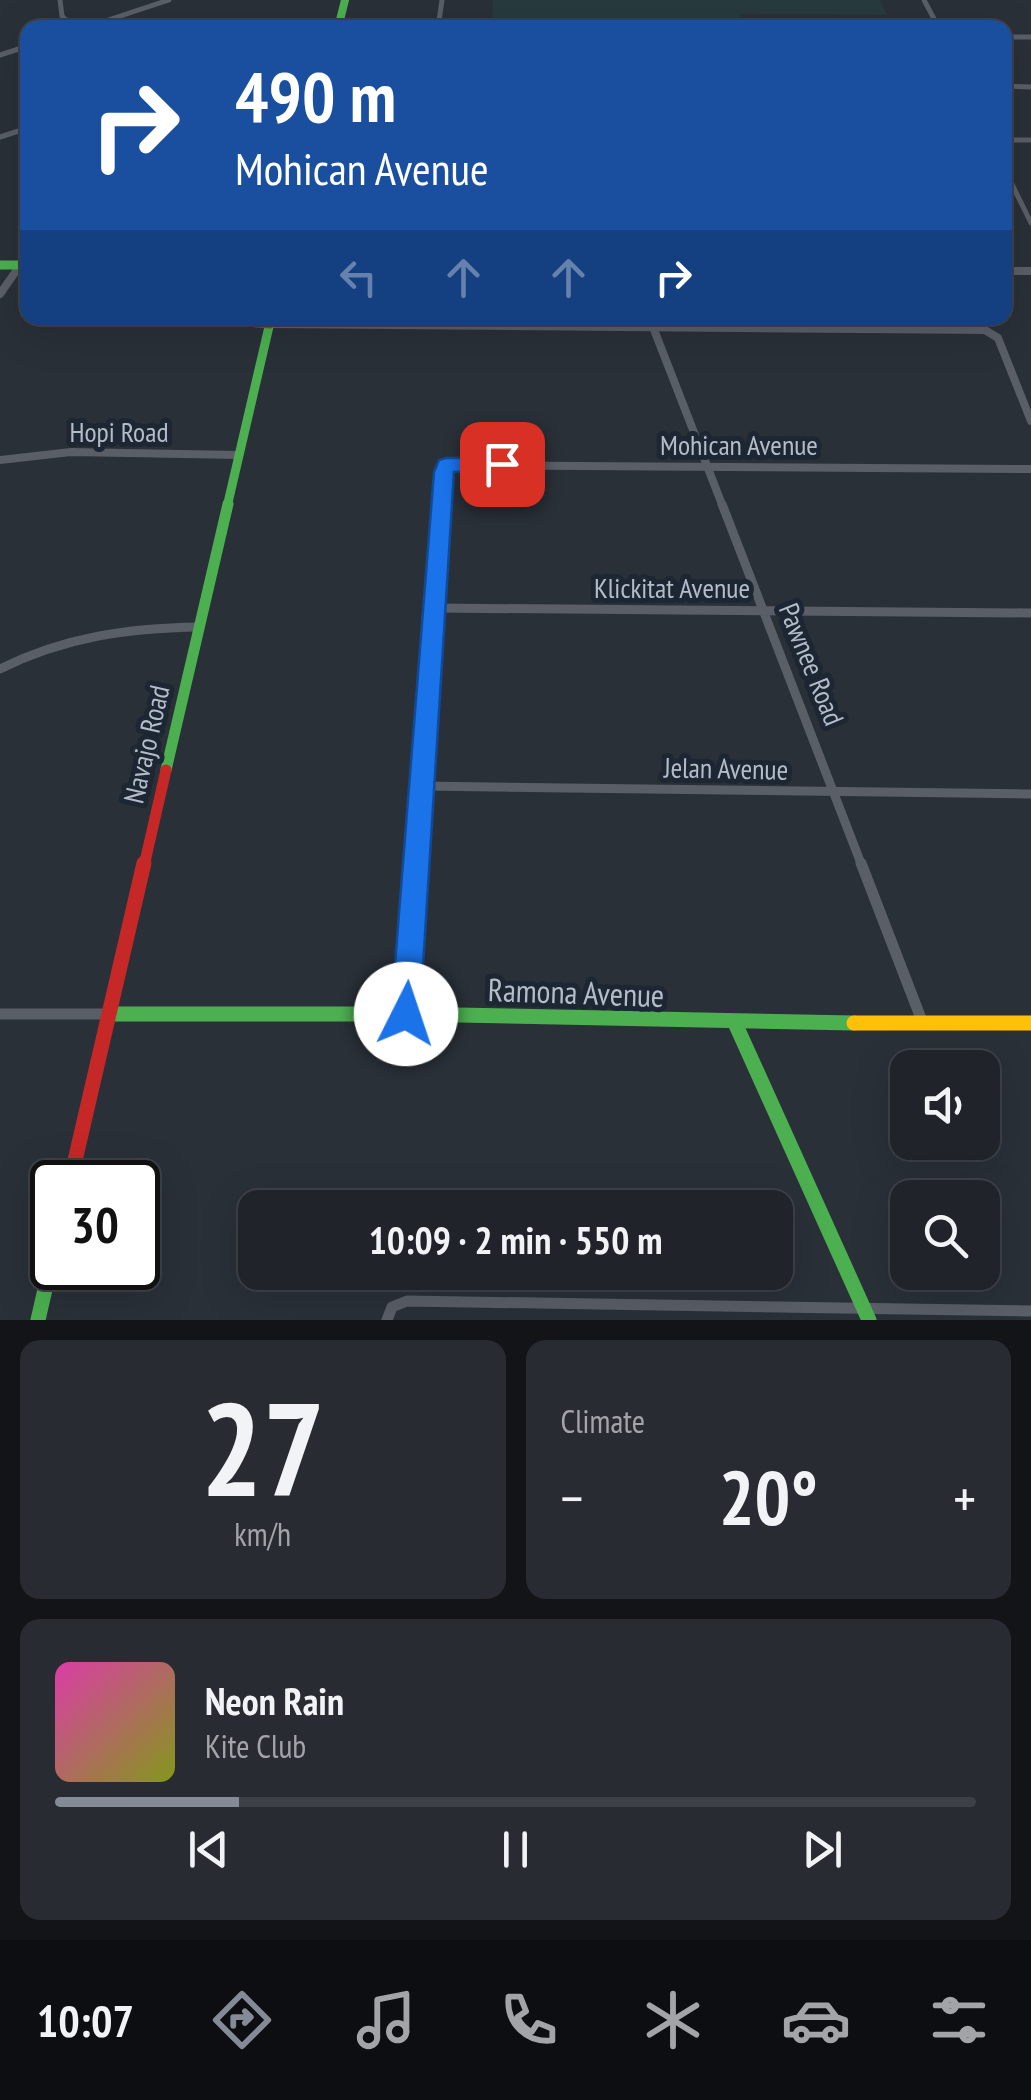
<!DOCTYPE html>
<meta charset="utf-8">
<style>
:root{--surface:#20242a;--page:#282c32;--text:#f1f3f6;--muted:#a2a4a8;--line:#3d4147;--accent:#848b96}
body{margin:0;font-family:"PT Sans Narrow",sans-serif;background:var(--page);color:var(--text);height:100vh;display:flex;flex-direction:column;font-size:38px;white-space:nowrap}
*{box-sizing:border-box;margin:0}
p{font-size:32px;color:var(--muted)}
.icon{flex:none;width:55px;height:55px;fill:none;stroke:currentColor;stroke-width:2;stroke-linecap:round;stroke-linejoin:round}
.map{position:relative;height:1320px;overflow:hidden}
.panel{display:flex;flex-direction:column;gap:20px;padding:20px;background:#121417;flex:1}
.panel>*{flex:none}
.banner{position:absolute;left:20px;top:20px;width:992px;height:305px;border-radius:20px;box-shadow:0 10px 40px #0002,0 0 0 2px var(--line);background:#1a4fa0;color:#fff;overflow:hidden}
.buttons{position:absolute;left:890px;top:1050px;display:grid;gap:20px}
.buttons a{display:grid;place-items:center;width:110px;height:110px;border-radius:20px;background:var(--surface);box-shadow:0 10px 40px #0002,0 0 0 2px var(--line);font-size:50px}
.speed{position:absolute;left:30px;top:1160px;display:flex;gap:20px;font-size:50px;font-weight:700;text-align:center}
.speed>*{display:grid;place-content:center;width:130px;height:130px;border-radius:50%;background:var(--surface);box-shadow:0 10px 40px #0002,0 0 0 2px var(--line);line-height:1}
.speed .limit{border:5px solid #111;border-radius:15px;background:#fff;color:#111}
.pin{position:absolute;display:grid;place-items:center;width:85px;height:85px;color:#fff;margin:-42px;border-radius:20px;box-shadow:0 5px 15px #0006}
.me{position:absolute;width:110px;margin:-55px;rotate:4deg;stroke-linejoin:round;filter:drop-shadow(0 0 8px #0008)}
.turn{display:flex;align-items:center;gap:35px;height:210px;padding:0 50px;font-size:45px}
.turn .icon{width:130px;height:130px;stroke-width:2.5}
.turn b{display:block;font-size:70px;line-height:85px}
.lanes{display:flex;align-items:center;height:95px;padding:0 50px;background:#0003;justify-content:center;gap:50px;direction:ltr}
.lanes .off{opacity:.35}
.big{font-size:75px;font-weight:700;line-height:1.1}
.panel .card{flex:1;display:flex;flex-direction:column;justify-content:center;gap:15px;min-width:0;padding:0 35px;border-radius:20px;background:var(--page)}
.panel .dial{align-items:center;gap:0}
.dial b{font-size:130px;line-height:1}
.song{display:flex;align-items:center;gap:30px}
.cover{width:120px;height:120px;border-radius:15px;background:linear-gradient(135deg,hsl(320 70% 55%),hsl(70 70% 35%))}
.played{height:10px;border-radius:5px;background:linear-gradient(90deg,var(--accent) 20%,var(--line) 20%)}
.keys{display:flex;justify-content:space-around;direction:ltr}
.heat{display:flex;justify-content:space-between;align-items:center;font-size:55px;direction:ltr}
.panel .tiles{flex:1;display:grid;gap:20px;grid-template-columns:1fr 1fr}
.card:last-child{grid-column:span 2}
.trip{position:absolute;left:238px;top:1190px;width:555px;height:100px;border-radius:20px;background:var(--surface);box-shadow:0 10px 40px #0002,0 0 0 2px var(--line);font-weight:700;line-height:100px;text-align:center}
.dock{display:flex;height:160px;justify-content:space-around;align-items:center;background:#0d0e11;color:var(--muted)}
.dock .icon{width:70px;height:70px}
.dock .selected{color:var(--accent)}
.dock b{font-size:45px;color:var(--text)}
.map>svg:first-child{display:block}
.green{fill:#273a3e}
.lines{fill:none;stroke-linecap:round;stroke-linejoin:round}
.street-far3{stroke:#5a5e66;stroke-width:5}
.street-far2{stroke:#5a5e66;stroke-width:8}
.street-far1{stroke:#5a5e66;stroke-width:9}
.street{stroke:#5a5e66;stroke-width:11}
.fast-far3{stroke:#4caf50;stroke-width:8}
.fast-far2{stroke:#4caf50;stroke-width:9}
.fast-far1{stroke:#4caf50;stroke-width:11}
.fast{stroke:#4caf50;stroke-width:15}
.slow{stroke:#ffc107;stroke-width:15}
.jam-far2{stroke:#c62828;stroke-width:9}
.jam-far1{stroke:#c62828;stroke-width:11}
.jam{stroke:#c62828;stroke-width:15}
.route{fill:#1a73e8;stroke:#114b97;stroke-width:2.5}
.labels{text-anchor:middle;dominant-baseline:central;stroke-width:10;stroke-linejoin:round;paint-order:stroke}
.street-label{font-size:28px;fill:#b4bcc9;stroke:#1d2633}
.near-street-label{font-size:32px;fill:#b4bcc9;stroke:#1d2633}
</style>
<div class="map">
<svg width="1031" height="1320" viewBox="0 0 1031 1320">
<rect width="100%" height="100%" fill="#2a3038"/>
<polygon class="green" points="493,0 880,0 887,15 740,14 742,28 492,27"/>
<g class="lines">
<g class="street-far3">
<polyline points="60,0 62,16 74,28"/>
<polyline points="924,0 939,28"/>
<polyline points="84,28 169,0"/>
<polyline points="438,28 442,0"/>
<polyline points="1005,37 1031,37"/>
<polyline points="0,55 28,46"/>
<polyline points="1005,86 1031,87"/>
<polyline points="0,137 28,128"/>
<polyline points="1005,140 1031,140"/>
<polyline points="1005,170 1031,223"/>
</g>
<g class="street-far2">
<polyline points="1005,271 1031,271"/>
<polyline points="0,294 28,254"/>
<polyline points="270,324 985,330 998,338 1031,421"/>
<polyline points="653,327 723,507"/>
<polyline points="0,460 71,452 239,455"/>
<polyline points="443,507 446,465 1031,469"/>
</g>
<g class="street-far1">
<polyline points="722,504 862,866"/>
<polyline points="434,608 1031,613"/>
<path d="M0,669c64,-32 128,-41 199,-42"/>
<polyline points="421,786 1031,794"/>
<polyline points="416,866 443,504"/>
</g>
<g class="street">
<polyline points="861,863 922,1021"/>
<polyline points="0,1014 109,1014"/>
<polyline points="405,1014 416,863"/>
<polyline points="387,1320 392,1307 407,1301 1031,1311"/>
</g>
<polyline class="fast-far3" points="338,28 345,0"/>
<g class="fast-far2">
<polyline points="0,265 28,265"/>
<polyline points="227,507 271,318"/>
</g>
<polyline class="fast-far1" points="166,770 228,504"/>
<g class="fast">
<polyline points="109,1014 405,1014 854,1023"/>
<polyline points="735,1023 869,1320"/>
<polyline points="38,1320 52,1259"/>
</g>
<polyline class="slow" points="854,1023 1031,1023"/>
<polyline class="jam-far2" points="199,318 270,324"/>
<polyline class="jam-far1" points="144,866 166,770"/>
<polyline class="jam" points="70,1182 144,863"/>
</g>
<polygon class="route" points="446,458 502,458 512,464 502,471 454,472 420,1014 415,1024 406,1028 396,1024 391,1014 434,472 439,460"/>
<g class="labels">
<g class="street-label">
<text x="119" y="431">Hopi Road</text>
<text x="739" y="444">Mohican Avenue</text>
<text x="672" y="587">Klickitat Avenue</text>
<text transform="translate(812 664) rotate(68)">Pawnee Road</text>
<text transform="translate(146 744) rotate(-77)">Navajo Road</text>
<text transform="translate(726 768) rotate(1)">Jelan Avenue</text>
</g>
<g class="near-street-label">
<text transform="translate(576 992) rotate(2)">Ramona Avenue</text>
</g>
</g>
</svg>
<div class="buttons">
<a><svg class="icon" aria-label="sound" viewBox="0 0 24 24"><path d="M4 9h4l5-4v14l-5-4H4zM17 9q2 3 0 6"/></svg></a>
<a><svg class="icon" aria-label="search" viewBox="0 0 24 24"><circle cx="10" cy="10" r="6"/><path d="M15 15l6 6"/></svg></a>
</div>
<div class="speed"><div class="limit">30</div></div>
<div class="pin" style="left:502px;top:464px;background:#d93025"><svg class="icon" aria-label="arrive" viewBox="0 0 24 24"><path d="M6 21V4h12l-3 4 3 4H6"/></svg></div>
<svg class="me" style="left:406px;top:1014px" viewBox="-20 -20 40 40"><circle r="19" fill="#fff"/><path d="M0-13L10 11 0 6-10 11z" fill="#1a73e8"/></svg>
<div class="trip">10:09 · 2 min · 550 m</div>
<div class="banner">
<div class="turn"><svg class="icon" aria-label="right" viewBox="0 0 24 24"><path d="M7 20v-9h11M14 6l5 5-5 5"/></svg><div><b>490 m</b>Mohican Avenue</div></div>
<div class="lanes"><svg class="icon off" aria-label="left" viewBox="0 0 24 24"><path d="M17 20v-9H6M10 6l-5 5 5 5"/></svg><svg class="icon off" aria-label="ahead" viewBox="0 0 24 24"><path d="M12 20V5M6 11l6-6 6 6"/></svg><svg class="icon off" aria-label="ahead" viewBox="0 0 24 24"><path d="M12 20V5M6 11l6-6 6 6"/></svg><svg class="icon" aria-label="right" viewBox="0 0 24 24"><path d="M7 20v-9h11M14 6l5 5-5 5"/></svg></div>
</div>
</div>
<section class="panel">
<div class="tiles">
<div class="card dial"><b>27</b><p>km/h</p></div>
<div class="card"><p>Climate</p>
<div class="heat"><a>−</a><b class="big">20°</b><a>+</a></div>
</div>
<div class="card">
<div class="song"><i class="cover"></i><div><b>Neon Rain</b><p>Kite Club</p></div></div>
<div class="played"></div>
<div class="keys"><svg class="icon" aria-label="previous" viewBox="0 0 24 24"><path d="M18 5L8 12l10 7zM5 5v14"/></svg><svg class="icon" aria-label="pause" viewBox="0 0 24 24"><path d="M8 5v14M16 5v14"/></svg><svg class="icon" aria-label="next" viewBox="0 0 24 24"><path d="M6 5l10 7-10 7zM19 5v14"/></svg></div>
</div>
</div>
</section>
<nav class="dock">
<b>10:07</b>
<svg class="icon selected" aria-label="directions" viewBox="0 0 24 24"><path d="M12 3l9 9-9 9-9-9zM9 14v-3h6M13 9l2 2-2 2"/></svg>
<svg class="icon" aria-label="music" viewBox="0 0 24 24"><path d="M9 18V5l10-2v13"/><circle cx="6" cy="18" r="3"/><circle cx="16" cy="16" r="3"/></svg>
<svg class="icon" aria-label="phone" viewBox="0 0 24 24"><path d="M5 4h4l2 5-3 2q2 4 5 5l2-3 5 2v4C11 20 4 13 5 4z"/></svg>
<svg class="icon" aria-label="climate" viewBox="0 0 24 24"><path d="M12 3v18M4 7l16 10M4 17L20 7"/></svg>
<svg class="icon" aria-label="car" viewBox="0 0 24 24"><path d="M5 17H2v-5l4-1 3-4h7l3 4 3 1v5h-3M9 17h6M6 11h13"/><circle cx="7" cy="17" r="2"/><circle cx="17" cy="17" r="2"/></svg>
<svg class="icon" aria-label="filters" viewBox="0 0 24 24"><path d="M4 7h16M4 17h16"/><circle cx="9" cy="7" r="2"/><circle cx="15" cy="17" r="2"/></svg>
</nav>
